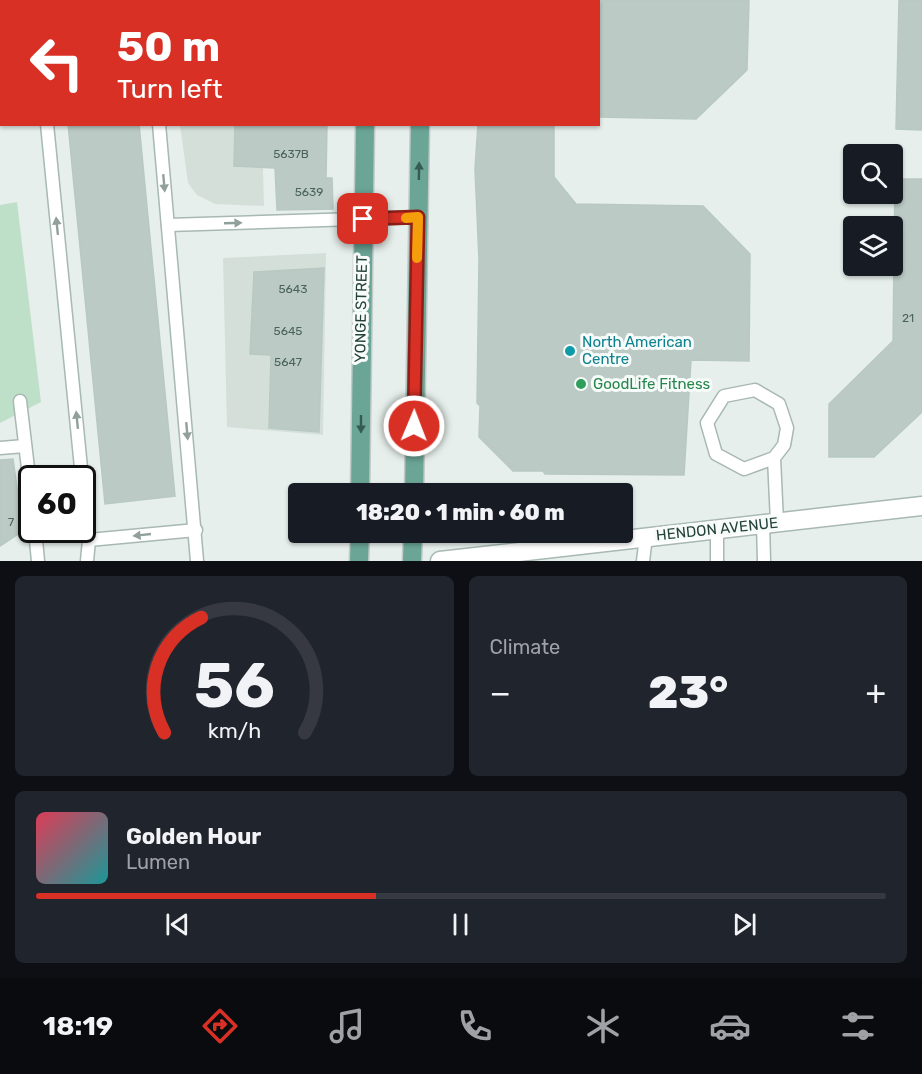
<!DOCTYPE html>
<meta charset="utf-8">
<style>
:root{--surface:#171b24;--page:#20242c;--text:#f1f3f6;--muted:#9ea1a6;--line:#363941;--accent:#d93025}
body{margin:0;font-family:Rubik,sans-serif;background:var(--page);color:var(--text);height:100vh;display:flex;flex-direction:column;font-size:22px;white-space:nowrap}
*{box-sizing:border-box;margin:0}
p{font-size:20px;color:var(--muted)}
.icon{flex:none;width:33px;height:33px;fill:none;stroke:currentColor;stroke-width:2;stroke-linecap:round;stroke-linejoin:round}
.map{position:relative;height:561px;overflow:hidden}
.details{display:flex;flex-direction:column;gap:15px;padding:15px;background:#0d0f14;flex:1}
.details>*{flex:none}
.top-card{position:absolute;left:0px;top:0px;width:600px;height:126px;box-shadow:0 2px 4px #0004;background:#d93025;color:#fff;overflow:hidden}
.fabs{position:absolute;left:843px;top:144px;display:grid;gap:12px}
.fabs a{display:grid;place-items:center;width:60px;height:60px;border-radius:6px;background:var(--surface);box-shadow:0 2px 4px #0004;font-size:30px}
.speed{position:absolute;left:18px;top:465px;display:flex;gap:12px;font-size:30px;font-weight:700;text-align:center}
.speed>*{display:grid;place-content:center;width:78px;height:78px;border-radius:50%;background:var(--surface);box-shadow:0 2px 4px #0004;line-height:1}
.speed .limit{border:3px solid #111;border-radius:9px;background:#fff;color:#111}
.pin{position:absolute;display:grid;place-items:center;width:51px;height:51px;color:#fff;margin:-26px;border-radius:12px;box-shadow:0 3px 9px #0006}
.me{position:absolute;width:66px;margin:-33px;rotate:1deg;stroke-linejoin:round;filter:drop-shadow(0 0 4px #0008)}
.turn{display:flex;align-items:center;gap:21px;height:126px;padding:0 18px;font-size:27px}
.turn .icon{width:78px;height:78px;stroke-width:2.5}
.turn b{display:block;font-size:42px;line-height:51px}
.big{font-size:45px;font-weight:800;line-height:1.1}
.details .tile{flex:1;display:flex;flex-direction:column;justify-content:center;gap:9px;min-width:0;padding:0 21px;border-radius:9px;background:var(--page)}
.details .dial{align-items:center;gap:0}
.dial svg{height:156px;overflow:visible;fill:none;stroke:var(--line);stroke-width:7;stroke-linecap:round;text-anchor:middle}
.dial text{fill:var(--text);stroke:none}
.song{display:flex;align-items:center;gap:18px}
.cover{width:72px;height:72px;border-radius:9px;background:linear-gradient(135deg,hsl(350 70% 55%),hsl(180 70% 35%))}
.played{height:6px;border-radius:3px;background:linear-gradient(90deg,var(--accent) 40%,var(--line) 40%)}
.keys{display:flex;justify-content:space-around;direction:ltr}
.heat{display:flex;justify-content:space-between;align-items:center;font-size:33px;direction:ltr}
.details .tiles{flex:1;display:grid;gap:15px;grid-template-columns:1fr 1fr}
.tile:last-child{grid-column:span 2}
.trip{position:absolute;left:288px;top:483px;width:345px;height:60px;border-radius:6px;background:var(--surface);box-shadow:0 2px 4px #0004;font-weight:800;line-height:60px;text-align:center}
.tab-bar{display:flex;height:96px;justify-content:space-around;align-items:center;background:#090b0e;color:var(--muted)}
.tab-bar .icon{width:42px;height:42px}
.tab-bar .on{color:var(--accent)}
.tab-bar b{font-size:27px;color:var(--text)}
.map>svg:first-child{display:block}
.built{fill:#d4dfda}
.green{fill:#bfe0c8}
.building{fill:#bbcac4;stroke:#b8c9c2;stroke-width:1.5}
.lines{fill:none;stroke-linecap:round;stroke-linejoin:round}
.lane-casing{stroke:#a8b8b2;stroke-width:15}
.street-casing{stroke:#a8b8b2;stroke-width:21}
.primary-casing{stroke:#c2cac8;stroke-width:21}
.lane{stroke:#fff;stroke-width:12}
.street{stroke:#fff;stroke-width:18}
.primary{stroke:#6aa596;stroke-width:18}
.oneway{fill:#365b51}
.oneway2{fill:#92a09c}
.route-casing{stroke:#8d1f18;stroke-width:15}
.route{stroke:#d93025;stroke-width:10}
.slow{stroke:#f59e0b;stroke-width:10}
.culture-dot{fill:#0f9aa8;stroke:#f7fbf9;stroke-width:2}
.leisure-dot{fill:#2e9e5b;stroke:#f7fbf9;stroke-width:2}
.labels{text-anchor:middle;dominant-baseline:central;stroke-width:6;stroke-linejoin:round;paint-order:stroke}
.number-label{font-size:12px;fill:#4a645c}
.street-label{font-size:15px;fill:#24423a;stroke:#f7fbf9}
.culture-label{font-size:15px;fill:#0d838f;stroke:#f7fbf9;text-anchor:start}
.leisure-label{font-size:15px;fill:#27864d;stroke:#f7fbf9;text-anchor:start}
</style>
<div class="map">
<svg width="922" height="561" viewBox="0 0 922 561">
<rect width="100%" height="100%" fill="#e6efeb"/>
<g class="built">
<polygon points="180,125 327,125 326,169 263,168 264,206 215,204 197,195 188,183"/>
<polygon points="326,253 323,435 227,427 223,258"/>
</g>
<polygon class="green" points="17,202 41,402 0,423 0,205"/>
<g class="building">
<polygon points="598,0 749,0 747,70 696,119 598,117"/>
<polygon points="899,0 922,0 922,130 896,129"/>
<polygon points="68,124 139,124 175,496 105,504"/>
<polygon points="235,124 327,124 326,178 332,178 333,209 277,210 275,168 234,166"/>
<polygon points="478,124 554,124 554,177 576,204 703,206 750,254 749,361 691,360 684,475 545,474 543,471 513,471 479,437 480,406 477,403 479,260 475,169"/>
<polygon points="895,179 922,179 922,412 874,457 829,457 829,404 893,341"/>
<polygon points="324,268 319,432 269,428 271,355 250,354 254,272"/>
<polygon points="13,459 23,531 0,546 0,460"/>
</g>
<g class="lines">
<g class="lane-casing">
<g id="lane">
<polyline points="35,0 35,2"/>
<polyline points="147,0 147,2"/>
<polyline points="47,124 82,478"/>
<polyline points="159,124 197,561"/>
<polyline points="168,225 418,217"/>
<polyline points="20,401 32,502"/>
<polyline points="0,448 25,446"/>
<polyline points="774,458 744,469 716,454 707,423 724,396 755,390 779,404 787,428 784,445 774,458 777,522"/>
<polyline points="82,479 89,540 87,561"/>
<polyline points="763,523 764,561"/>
<polyline points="35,530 38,561"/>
<polyline points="89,540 196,530"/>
<polyline points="643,561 646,537"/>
<polyline points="717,561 717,528"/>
</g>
</g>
<g class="street-casing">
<polyline id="street" points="440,561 922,506"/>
</g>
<g class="primary-casing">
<g id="primary">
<polyline points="369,2 369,0"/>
<polyline points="422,2 422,0"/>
<polyline points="360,494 365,124"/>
<polyline points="414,494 420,124"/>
<polyline points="359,561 360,532"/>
<polyline points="412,561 413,532"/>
</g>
</g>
<use href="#lane" class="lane"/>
<use href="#street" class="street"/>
<use href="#primary" class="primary"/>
</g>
<defs><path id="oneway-solid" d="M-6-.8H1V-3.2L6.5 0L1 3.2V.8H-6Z" transform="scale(1.5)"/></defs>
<g class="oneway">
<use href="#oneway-solid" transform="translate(419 171) rotate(-89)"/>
<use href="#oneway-solid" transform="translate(361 424) rotate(90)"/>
</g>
<g class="oneway2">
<use href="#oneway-solid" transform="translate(164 183) rotate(85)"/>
<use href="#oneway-solid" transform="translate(233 223) rotate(-2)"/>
<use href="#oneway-solid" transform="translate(57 226) rotate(-96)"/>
<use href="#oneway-solid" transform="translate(77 420) rotate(-96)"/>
<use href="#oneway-solid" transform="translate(187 431) rotate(85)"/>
<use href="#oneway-solid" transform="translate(142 535) rotate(174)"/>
</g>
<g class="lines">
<g class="route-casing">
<polyline id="route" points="363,219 418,217 414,426"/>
</g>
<use href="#route" class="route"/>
<polyline class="slow" points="406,218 418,217 417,258"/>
</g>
<circle class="culture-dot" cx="570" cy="351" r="6"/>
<circle class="leisure-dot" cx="581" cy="384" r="6"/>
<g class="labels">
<g class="number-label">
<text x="291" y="154">5637B</text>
<text x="309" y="192">5639</text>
<text x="293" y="289">5643</text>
<text x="908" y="318">21</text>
<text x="288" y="331">5645</text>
<text x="288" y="362">5647</text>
<text x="11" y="522">7</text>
</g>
<g class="street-label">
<text transform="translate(361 309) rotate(-89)">YONGE STREET</text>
<text transform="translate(717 529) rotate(-6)">HENDON AVENUE</text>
</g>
<g class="culture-label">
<text x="582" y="342">North American<tspan x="582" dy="17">Centre</tspan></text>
</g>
<g class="leisure-label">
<text x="593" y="384">GoodLife Fitness</text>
</g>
</g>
</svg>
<div class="fabs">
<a><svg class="icon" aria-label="search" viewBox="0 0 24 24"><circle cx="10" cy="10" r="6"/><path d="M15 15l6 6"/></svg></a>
<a><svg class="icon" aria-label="layers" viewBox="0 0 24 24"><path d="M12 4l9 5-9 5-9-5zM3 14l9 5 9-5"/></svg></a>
</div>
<div class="speed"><div class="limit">60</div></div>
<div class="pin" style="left:363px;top:219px;background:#d93025"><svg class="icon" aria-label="arrive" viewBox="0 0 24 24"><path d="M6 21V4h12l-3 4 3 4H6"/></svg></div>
<svg class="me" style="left:414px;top:426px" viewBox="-20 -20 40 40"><circle r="17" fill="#d93025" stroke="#fff" stroke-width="3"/><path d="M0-11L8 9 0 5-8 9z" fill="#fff"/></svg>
<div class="trip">18:20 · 1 min · 60 m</div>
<div class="top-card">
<div class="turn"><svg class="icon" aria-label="left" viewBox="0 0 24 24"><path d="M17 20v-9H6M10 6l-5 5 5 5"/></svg><div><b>50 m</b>Turn left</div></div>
</div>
</div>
<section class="details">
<div class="tiles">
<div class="tile dial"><svg viewBox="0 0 100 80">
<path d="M14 69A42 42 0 1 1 86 69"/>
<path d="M14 69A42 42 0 0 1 33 10" stroke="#d93025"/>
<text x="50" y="56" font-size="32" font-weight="700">56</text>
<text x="50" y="72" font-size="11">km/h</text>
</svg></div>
<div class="tile"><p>Climate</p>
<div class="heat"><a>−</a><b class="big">23°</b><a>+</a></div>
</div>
<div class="tile">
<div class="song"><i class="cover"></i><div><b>Golden Hour</b><p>Lumen</p></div></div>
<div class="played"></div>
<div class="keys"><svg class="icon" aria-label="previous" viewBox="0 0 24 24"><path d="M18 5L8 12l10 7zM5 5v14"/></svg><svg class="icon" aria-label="pause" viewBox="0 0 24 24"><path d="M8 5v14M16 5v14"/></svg><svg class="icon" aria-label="next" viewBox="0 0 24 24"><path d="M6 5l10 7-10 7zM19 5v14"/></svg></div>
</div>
</div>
</section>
<nav class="tab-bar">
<b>18:19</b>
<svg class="icon on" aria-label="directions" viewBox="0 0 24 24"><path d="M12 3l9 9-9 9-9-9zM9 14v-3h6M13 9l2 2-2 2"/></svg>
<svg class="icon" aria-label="music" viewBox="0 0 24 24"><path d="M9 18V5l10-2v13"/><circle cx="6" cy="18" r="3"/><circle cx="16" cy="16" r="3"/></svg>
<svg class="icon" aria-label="phone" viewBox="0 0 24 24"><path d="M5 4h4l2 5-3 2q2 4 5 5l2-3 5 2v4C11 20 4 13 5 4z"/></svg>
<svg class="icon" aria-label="climate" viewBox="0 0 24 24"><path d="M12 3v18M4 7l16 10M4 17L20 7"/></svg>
<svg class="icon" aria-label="car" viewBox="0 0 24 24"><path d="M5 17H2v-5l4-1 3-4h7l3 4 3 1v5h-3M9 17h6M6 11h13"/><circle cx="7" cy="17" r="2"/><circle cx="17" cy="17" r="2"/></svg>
<svg class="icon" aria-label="filters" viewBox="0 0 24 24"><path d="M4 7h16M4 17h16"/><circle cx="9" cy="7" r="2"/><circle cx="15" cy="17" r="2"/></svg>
</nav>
